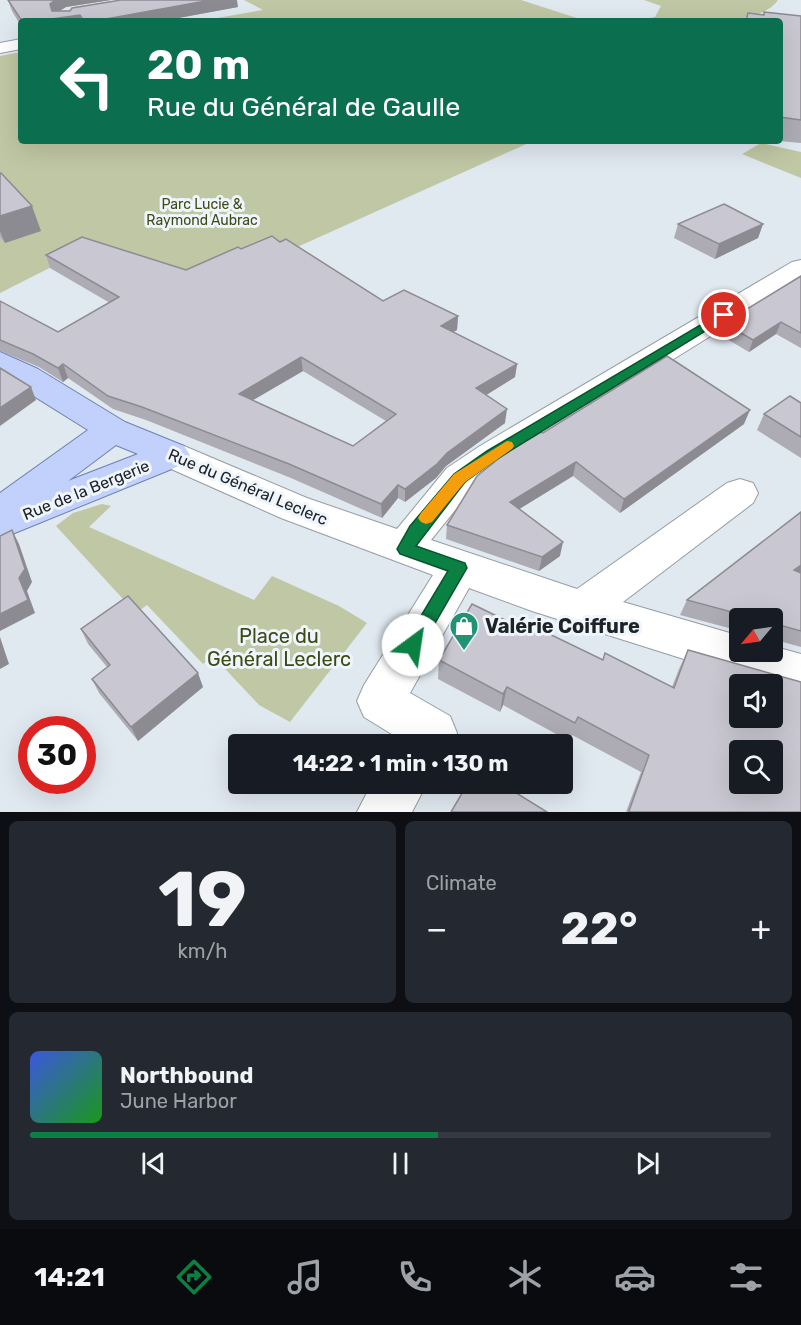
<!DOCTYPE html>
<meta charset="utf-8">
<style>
:root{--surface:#171b24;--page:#242831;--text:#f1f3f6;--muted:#9ea1a6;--line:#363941;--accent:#0b8043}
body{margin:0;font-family:Rubik,sans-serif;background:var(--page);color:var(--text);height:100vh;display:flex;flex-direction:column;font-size:22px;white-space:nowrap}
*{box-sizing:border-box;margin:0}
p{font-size:20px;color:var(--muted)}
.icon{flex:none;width:33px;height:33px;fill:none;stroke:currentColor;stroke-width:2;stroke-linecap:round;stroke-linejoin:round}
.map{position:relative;height:812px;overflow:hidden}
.details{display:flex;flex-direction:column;gap:9px;padding:9px;background:#0d0f14;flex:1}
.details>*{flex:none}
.hud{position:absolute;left:18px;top:18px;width:765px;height:126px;border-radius:6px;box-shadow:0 6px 24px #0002;background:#0b6e4f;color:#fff;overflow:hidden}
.needle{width:39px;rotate:241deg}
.tools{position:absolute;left:729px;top:608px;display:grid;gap:12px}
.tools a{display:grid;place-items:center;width:54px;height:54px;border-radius:6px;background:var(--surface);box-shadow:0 6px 24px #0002;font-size:30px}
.speed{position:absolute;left:18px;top:716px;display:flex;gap:12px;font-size:30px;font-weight:700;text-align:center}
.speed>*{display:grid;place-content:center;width:78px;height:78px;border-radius:50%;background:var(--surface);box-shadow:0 6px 24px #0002;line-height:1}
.speed .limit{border:9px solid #d22;background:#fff;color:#111}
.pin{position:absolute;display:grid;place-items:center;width:51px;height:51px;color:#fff;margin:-26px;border:3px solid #fff;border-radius:50%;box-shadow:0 2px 6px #0007}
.me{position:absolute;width:66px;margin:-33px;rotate:31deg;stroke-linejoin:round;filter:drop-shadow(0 0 4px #0008)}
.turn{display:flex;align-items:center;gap:21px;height:126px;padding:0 30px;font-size:27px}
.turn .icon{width:78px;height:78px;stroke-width:2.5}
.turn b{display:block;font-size:42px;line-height:51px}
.big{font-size:45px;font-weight:700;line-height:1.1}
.details .widget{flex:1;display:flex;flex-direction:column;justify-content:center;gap:9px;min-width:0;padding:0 21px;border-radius:9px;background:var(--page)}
.details .dial{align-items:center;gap:0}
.dial b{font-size:78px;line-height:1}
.song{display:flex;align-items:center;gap:18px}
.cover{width:72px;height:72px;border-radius:9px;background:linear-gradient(135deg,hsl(230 70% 55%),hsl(120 70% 35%))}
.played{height:6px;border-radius:3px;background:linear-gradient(90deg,var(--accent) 55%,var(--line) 55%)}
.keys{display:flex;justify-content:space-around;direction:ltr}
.heat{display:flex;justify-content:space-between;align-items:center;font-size:33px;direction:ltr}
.details .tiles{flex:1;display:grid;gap:9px;grid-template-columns:1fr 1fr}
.widget:last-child{grid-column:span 2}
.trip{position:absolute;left:228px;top:734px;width:345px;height:60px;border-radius:6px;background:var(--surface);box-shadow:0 6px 24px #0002;font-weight:700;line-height:60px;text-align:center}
.menu{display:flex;height:96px;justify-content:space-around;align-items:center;background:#090b0e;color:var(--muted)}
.menu .icon{width:42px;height:42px}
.menu .selected{color:var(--accent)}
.menu b{font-size:27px;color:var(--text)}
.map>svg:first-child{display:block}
.green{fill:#c0c7a4}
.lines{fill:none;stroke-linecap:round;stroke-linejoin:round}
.minor-casing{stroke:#969da4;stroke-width:2}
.major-casing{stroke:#6f80af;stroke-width:2}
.minor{fill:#fff;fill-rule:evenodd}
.major{fill:#c2d1fb;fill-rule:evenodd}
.wall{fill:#adabb4;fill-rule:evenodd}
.shaded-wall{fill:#8d8b92}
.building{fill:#c9c7d1;stroke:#8d8b92;stroke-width:1.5;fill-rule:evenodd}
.route{fill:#0b8043;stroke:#07532c;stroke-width:1.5}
.slow{fill:#f59e0b}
.labels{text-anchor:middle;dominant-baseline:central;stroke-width:6;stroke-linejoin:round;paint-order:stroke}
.far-park-label{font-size:14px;fill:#414913;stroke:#eef5fd}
.street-label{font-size:16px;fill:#202326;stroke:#eef5fd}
.near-poi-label{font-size:20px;font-weight:bold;fill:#202326;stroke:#eef5fd;text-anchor:start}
.near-park-label{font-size:20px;fill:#414913;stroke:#eef5fd}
</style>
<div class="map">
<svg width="801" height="812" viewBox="0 0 801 812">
<rect width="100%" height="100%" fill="#e0e8f0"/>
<g class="green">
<polygon points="244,0 521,0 586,21 200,21 263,10"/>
<path d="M644,0h134c-20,30 -108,21 -142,21l19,-4 6,-11z"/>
<polygon points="21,52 21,141 533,141 206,288 85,250 0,293 0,56"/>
<polygon points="761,143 801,152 801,178 742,154"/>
<polygon points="102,504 111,506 89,527 254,600 272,576 339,606 367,623 290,722 259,705 213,656 203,664 147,605 136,613 134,611 56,526 73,513"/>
</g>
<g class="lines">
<g class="minor-casing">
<g id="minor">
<polygon points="21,39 21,49 0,53 0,43"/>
<polygon points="801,260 801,280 504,464 473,488 431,540 577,589 727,483 740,479 753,483 758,493 753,503 623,602 740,636 740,651 772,651 772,646 801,654 801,696 772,687 772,684 763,684 532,611 469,588 410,693 450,716 457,733 452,744 402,744 403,741 364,717 357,701 364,685 433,575 281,518 160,464 154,455 160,446 172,442 184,446 307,498 397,529 447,468 480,446 792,262"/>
<polygon points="372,783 427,783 412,812 357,812"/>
</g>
</g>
<g class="major-casing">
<path id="major" d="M0,352l38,17 87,53 59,24 6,9 -6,9 -184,75v-46l88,-63 -88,-55zM116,445l22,9 -70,27z"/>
</g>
<use href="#minor" class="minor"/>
<use href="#major" class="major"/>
</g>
<g class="wall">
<polygon points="8,0 111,0 66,7 59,11 238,7 162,21 21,21 21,26 12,11"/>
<polygon points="764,12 801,16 801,143 779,141 780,141 780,21 746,21 748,13 764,15"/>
<polygon points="0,173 41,231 5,243 0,237"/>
<polygon points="678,224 763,224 758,238 715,259 674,238"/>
<path d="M280,242l103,59 75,15 -1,14 -4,2 64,32 -2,13 -29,18 19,28 -59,43 -10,12 -31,24 -7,-4 -16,20 -91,-40 -145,-58 -33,-11 -45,-31 -5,4 -24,-15 -39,-16v-50l58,31 52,-29 -60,-35 -4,-13 140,15 55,-21zM303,371l83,50 -33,25 -100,-46z"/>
<polygon points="801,276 801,348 776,334 749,352 720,335 724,323"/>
<polygon points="801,403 801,458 757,430 764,414"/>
<polygon points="744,424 620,513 573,476 519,509 560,556 539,571 446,539 447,525 543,433"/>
<polygon points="801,512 801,647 772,639 772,618 740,618 740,631 680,615 687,600"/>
<polygon points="81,629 203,687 138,741 99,693 92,679 107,667 88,644"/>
<polygon points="534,634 672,687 679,669 688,650 801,812 626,812 641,772 572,735 569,741 503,705 500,712 438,679 439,660"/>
</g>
<g class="shaded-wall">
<polygon points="55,0 111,0 66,7 53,15 50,4"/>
<polygon points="211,0 237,0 238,7 162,21 95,21"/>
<polygon points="80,15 81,21 37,21"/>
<polygon points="32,206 41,231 5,243 0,231 0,216"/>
<polygon points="763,224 758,238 715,259 719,244"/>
<polygon points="458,316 457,330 441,339 441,326"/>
<polygon points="781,322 776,334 749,352 753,340"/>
<polygon points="301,357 303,371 241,407 239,394"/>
<polygon points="63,364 68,378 63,382 58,368"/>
<polygon points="517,364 515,377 475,402 476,388"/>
<polygon points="31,387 36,400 0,426 0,408"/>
<polygon points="507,409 505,423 446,466 436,478 405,502 405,489 447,453"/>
<polygon points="750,410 744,424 620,513 624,499"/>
<polygon points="576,462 573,476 508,516 510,502"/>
<polygon points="398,485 398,498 382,518 381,504"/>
<polygon points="12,530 19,544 32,582 27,591 35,613 0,631 0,614 19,578"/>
<polygon points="563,542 560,556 539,571 542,557"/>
<polygon points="801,565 801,573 794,570"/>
<polygon points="0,637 9,664 0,669"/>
<polygon points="198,673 203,687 138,741 131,727"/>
<polygon points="507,687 503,705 500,712 503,694"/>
</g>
<g class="building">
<polygon points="8,0 55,0 50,4 52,11 70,11 72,8 121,0 211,0 95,21 84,21 80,15 37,21 22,21"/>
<polygon points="764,12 801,16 801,120 780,117 780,114 782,113 780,112 780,21 746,21 748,13 764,15"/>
<polygon points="0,173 1,173 32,206 0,216"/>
<polygon points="724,204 763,224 719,244 678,224"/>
<path d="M272,236l8,6 6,-3 97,62 21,-11 54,26 -17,10 76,38 -41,24 31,21 -60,44 -10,11 -32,25 -7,-4 -17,19 -92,-40 -147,-57 -34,-11 -45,-32 -5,4 -25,-14 -33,-14v-39l58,31 61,-35 -73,-42 36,-18 104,33 52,-23 3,2zM301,357l95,57 -43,32 -114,-52z"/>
<polygon points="801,276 801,333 781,322 753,340 724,323"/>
<polygon points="667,356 750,410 624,499 576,462 510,502 563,542 542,557 447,525 477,476 507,452 541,432 543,433"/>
<polygon points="0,368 31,387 0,408"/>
<polygon points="790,396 801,403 801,437 764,414"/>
<polygon points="801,512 801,565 794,570 801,573 801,631 772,623 772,618 754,618 687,600"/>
<polygon points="12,530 25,569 19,578 28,600 0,614 0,536"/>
<polygon points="128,596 198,673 131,727 92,679 110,665 81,629"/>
<path d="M472,604l62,30 3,-6 66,32 2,-7 69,35 14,-38 113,32v130h-170l-2,-1 20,-56 -71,-38 -3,6 -68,-36 -4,7 -64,-34zM740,684h32v33h-32zM740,750h32v33h-32z"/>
<polygon points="468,783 500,783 547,812 451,812"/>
</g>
<polygon class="route" points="724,311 728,312 728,317 497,459 465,482 416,546 465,563 467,568 419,651 413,653 407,651 404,645 407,639 448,571 400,554 397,549 410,526 454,474 487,451"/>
<polygon class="slow" points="507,441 512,442 514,446 512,449 465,482 432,522 426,524 421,522 418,518 421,513 454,474"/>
<defs>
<g id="shop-pin" transform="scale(1.5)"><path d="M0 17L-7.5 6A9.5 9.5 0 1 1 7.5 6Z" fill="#219273" stroke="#eef5fd"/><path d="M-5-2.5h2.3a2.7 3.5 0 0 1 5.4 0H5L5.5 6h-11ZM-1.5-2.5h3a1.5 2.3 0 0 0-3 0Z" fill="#fff"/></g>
</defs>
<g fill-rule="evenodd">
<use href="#shop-pin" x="464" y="626"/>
</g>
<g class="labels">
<g class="far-park-label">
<text x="202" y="204">Parc Lucie &amp;<tspan x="202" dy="16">Raymond Aubrac</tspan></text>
</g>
<g class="street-label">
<text transform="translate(248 487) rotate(23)">Rue du Général Leclerc</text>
<text transform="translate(86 490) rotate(-22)">Rue de la Bergerie</text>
</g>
<g class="near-poi-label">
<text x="485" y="626">Valérie Coiffure</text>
</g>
<g class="near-park-label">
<text x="279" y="636">Place du<tspan x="279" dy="23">Général Leclerc</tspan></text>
</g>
</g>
</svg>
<div class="tools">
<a><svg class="needle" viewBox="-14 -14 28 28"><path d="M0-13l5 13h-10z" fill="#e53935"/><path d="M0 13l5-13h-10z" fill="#9ea1a6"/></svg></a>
<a><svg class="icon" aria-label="sound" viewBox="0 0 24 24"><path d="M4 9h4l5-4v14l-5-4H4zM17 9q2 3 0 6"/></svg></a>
<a><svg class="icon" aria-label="search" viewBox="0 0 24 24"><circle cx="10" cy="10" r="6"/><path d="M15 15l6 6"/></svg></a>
</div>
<div class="speed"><div class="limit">30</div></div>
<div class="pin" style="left:724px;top:315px;background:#d93025"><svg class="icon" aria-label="arrive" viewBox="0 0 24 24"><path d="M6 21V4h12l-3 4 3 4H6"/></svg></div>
<svg class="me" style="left:413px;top:645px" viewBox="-20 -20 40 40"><circle r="19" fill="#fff"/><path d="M0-13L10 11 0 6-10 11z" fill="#0b8043"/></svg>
<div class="trip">14:22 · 1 min · 130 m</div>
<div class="hud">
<div class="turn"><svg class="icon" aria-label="left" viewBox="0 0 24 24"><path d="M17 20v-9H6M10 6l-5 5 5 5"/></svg><div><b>20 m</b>Rue du Général de Gaulle</div></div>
</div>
</div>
<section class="details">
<div class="tiles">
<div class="widget dial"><b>19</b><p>km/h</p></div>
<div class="widget"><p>Climate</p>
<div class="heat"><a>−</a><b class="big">22°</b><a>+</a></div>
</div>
<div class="widget">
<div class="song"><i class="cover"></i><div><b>Northbound</b><p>June Harbor</p></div></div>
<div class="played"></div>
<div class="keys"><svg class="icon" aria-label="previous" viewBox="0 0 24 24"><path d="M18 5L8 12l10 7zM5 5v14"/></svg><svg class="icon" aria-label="pause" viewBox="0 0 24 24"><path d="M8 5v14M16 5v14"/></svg><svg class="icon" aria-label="next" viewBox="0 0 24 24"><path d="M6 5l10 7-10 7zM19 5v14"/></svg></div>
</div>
</div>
</section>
<nav class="menu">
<b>14:21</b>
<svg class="icon selected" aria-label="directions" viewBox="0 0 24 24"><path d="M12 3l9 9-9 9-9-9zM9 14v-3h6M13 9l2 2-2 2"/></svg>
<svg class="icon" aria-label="music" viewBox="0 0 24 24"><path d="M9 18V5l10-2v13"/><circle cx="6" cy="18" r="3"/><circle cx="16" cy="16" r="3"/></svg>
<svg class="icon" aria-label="phone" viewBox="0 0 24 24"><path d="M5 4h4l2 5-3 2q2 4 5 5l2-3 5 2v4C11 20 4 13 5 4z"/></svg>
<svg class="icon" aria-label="climate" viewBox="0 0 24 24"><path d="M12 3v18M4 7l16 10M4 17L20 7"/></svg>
<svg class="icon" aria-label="car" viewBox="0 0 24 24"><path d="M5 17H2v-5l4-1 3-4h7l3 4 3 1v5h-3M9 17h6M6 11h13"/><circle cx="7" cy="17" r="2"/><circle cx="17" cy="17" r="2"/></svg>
<svg class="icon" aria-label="filters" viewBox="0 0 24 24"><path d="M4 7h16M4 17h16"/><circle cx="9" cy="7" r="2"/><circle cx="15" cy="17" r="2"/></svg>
</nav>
